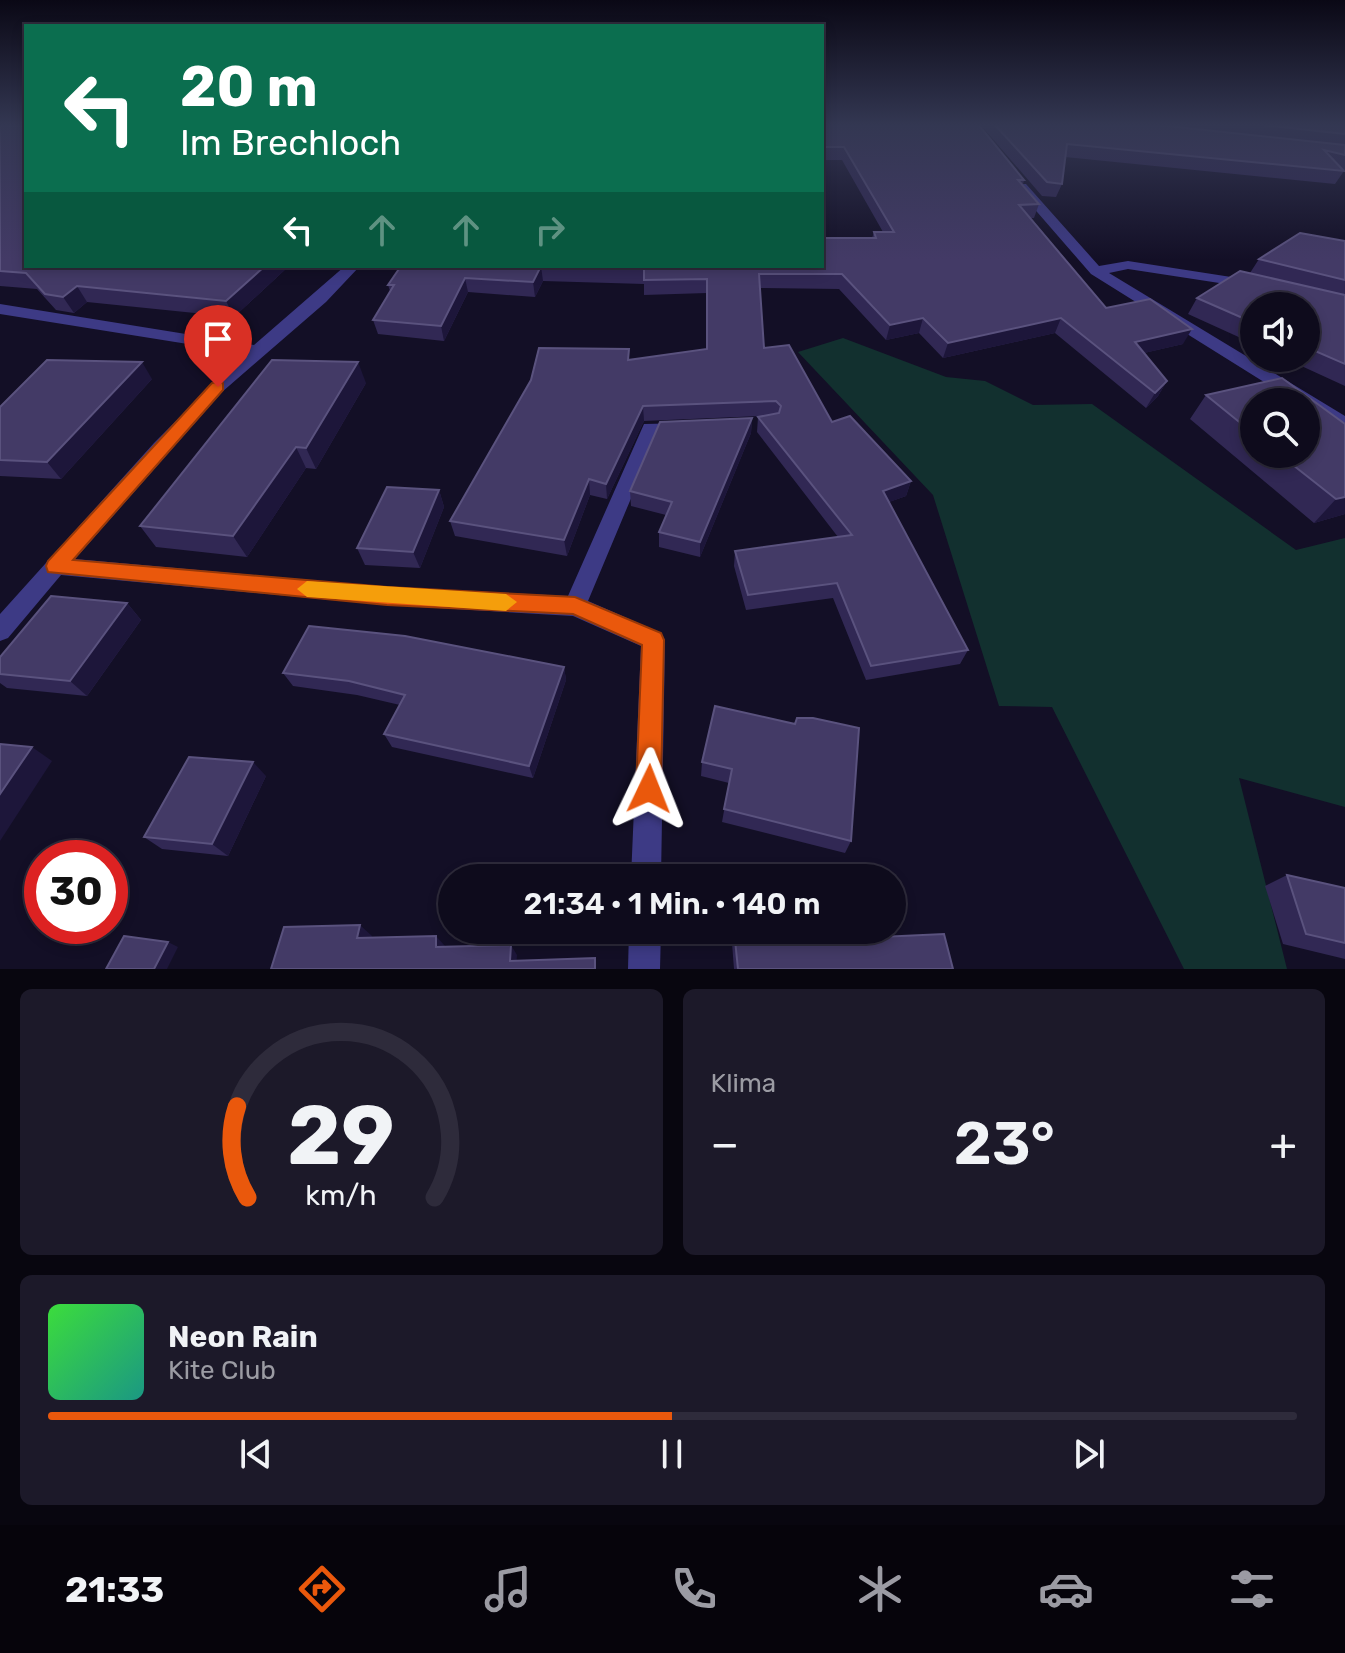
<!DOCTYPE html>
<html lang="de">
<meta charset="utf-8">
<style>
:root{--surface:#0e0b1c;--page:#1c1929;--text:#f1f3f6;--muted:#9b9ba3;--line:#2e2b3b;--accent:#ea580c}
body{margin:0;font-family:Rubik,sans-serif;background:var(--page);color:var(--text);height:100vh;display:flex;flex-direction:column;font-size:30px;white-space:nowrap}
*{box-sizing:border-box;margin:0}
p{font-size:26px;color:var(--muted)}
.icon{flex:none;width:44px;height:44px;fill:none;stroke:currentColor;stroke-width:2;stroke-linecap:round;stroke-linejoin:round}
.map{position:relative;height:969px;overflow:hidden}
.panel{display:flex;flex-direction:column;gap:20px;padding:20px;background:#08060f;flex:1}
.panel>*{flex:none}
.hud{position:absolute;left:24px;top:24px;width:800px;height:244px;border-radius:0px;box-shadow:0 4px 12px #0003,0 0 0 2px var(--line);background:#0b6e4f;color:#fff;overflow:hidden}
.buttons{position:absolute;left:1240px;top:292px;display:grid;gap:16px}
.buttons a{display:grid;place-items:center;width:80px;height:80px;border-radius:50%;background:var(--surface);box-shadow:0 4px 12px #0003,0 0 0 2px var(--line);font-size:40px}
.speed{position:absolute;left:24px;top:840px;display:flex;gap:16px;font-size:40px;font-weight:700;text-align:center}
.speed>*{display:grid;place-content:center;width:104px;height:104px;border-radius:50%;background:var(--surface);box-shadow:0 4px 12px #0003,0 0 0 2px var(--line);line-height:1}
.speed .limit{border:12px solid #d22;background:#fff;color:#111}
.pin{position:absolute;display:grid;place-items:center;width:68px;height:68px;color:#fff;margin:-82px -34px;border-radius:50% 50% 50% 0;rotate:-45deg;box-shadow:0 0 8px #0007}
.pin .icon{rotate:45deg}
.me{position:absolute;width:88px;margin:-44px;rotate:2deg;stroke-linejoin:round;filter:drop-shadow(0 0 6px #0008)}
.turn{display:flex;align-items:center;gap:28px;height:168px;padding:0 24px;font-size:36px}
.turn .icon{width:104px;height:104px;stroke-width:2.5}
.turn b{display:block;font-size:56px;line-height:68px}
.lanes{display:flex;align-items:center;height:76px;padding:0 24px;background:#0003;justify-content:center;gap:40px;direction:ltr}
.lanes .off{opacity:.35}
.big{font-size:60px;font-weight:600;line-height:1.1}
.panel .tile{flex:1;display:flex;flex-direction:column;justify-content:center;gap:12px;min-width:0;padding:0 28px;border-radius:12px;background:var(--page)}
.panel .dial{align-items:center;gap:0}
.dial svg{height:208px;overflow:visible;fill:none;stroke:var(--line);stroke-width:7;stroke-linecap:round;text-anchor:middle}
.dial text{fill:var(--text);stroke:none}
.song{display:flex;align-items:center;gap:24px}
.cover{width:96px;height:96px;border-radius:12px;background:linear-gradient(135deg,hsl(120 70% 55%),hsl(170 70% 35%))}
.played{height:8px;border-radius:4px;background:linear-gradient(90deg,var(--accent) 50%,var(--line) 50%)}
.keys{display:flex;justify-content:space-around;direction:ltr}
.heat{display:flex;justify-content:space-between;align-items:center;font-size:44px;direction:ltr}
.panel .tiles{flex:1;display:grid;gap:20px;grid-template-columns:1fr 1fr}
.tile:last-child{grid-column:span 2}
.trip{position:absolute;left:438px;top:864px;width:468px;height:80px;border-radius:40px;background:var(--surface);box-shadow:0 4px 12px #0003,0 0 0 2px var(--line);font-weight:600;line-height:80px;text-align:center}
.tabs{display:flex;height:128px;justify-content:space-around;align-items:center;background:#06040b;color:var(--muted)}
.tabs .icon{width:56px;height:56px}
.tabs .active{color:var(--accent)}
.tabs b{font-size:36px;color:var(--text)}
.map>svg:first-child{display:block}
.green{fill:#12302f}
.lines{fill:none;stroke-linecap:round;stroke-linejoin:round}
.minor{fill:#3d3a85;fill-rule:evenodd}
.wall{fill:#312854;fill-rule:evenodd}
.shaded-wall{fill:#1d163a}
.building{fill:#433a66;stroke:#5a527e;stroke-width:2}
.route{fill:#ea580c;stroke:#983908;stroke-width:2}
.slow{fill:#f59e0b}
</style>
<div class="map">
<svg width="1345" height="969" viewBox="0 0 1345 969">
<rect width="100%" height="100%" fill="#130f26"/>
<polygon class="green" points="843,338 946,377 985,381 1033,405 1092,404 1296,550 1345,538 1345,807 1239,778 1287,969 1184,969 1052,707 999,706 933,495 798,352"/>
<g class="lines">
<g class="minor">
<polygon points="1018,184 1026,184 1099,266 1128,261 1257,281 1259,284 1252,288 1128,269 1109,273 1345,416 1345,430 1306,408 1306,402 1296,402 1091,274 1018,190"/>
<polygon points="345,266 360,266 326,302 222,392 75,559 387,587 568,596 644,424 690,423 692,427 690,431 658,434 588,601 661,633 665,640 661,878 631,878 641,646 573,616 387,605 61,575 8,638 0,641 0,614 154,443 244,353 0,314 0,304 254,345"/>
<polygon points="629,930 661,930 660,969 628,969"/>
</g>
</g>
<g class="wall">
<polygon points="822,124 1024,180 1023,185 1039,204 1034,218 1031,218 1106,308 1183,344 1144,353 1167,381 1158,396 1146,408 1055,333 943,358 919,333 886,340 839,289 760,288 764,348 832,422 911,481 906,496 889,502 968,650 960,664 866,680 833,598 746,610 734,566 735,551 838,537 757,432 758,417 761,416 644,421 607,499 590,495 567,556 455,536 450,521 629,349 629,360 706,349 707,293 644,295 644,284 543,281 535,297 468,292 444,341 378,334 373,320 390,291 388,285 401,266 872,238 874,232 883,232 842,160 822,160"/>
<polygon points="980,124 1345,124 1345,170 1343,170 1344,171 1335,184 1065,157 1062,184 1056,197 1042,196"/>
<polygon points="0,125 26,266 289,266 234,317 87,302 74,313 56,310 37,289 0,286"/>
<polygon points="1345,241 1345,386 1284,358 1306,358 1306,306 1254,306 1254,344 1188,314 1197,298 1250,273 1259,259"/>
<path d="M1282,378l63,46v90l-31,9 -124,-104 16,-24zM1254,402h52v52h-52z"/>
<polygon points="152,379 61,479 0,476 0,407"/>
<polygon points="366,383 316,469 306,468 247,557 156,547 140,526"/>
<polygon points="752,418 751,433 700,557 659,547 659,532 666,515 631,506 630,491"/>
<polygon points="439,490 444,507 420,568 365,565 357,548"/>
<polygon points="127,603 141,620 87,696 7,688 0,683 0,657"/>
<polygon points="564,667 566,680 533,778 392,747 384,734 400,705 357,695 293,686 283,673"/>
<polygon points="715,706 851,841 845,853 722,822 729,783 701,776 702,762"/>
<polygon points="266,776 228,856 162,849 144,837"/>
<polygon points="1287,875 1345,888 1345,959 1283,944 1265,886"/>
<polygon points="731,930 856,930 858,938 953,969 734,969"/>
</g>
<g class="shaded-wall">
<polygon points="265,266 289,266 234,317 226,301"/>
<polygon points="541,266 543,281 535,297 533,282"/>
<polygon points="465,278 468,292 444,341 441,326"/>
<polygon points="77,286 87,302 74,313 63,297"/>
<polygon points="923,318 919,333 886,340 890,325"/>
<polygon points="1061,318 1055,333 943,358 948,343"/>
<polygon points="1192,329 1183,344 1127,357 1135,342"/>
<polygon points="142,362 152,379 61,479 47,462"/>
<polygon points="358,362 366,383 316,469 306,448"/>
<polygon points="1167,381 1158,396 1146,408 1155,393"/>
<polygon points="643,406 644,421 607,499 606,484"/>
<polygon points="752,418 751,433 700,557 700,542"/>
<polygon points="296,447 306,468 247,557 233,536"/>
<polygon points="589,479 590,495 567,556 564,540"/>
<polygon points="911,481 906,496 878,506 883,491"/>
<polygon points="439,490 444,507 420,568 413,552"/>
<polygon points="1345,497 1345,514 1314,523 1336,499"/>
<polygon points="127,603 141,620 87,696 70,681"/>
<polygon points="564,667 566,680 533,778 529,766"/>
<polygon points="32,747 52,761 0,841 0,794"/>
<polygon points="253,762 266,776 228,856 212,844"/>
<polygon points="360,925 372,936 368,948 357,938"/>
<polygon points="436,936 445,946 444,957 436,947"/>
<polygon points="168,942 178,947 167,969 154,969"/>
<polygon points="511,945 517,955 516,969 510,961"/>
</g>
<g class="building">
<polygon points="822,124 978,124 1024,180 1018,180 1039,204 1019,205 1106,308 1150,299 1192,329 1135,342 1167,381 1155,393 1061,318 948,343 923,318 890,325 842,274 759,274 764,348 789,345 832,422 850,416 911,481 883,491 968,650 871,666 837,583 748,595 735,551 852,535 758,417 779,413 781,406 776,401 643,406 606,484 589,479 564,540 450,521 531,380 539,348 629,349 628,360 707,349 707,279 644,280 644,269 541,266 533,282 465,278 441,326 373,320 394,285 388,285 401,266 822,266 822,238 876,238 874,232 894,232 844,147 822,147"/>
<polygon points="994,124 1149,124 1345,145 1345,155 1324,150 1344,171 1067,144 1062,184 1047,182"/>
<polygon points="1255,124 1345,124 1345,134"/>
<polygon points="0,125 26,126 26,266 265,266 226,301 77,286 63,297 45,294 26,273 0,271"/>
<polygon points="1300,233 1345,241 1345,280 1259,259"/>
<polygon points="1240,271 1345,295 1345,364 1306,347 1306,306 1254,306 1254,323 1197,298"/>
<polygon points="47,360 142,362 47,462 0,460 0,407"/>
<polygon points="272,360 358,362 306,448 296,447 233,536 140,526"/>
<polygon points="1282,378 1345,424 1345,497 1336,499 1279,454 1306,454 1306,402 1254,402 1254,434 1206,395"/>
<polygon points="752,418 700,542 659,532 672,502 630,491 660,422"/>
<polygon points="387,487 439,490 413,552 357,548"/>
<polygon points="51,596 127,603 70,681 0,674 0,657"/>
<polygon points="309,626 405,636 564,667 529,766 384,734 405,695 349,681 283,673"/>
<polygon points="715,706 795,724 797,718 813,718 859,728 851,841 724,809 732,769 702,762"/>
<polygon points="0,744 32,747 0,794"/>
<polygon points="189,757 253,762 212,844 144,837"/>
<polygon points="1287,875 1345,888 1345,943 1306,934"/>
<polygon points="360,925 357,938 436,936 436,947 511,945 510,961 595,958 595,969 271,969 284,927"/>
<polygon points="734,930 856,930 858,938 944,934 953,969 738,969"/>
<polygon points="124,936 168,942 154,969 106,969"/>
</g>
<linearGradient id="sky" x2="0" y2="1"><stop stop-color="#0a0815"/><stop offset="0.48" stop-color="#333752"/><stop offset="1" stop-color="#333752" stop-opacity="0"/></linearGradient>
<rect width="1345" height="260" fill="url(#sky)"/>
<polygon class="route" points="218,382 223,383 223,390 73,560 387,587 575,597 661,633 664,640 661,789 658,798 649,801 640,798 636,789 642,645 573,614 387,605 48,572 46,566 48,561 212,383"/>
<polygon class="slow" points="307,581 506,594 517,602 506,611 307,597 297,589"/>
</svg>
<div class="buttons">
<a><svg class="icon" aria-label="sound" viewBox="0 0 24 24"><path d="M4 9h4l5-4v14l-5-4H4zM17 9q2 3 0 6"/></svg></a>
<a><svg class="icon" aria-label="search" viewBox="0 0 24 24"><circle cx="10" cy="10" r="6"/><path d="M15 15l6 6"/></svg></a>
</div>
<div class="speed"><div class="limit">30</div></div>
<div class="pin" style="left:218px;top:387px;background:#d93025"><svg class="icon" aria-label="arrive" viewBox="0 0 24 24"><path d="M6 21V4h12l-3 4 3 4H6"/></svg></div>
<svg class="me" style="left:649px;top:789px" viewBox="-20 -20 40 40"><path d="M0-17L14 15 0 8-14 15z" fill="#ea580c" stroke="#fff" stroke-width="4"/></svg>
<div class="trip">21:34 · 1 Min. · 140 m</div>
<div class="hud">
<div class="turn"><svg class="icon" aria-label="left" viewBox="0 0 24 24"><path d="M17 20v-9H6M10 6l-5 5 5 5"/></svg><div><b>20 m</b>Im Brechloch</div></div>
<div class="lanes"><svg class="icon" aria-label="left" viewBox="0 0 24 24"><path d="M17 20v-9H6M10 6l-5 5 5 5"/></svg><svg class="icon off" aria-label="ahead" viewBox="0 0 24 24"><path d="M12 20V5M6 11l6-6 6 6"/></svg><svg class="icon off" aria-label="ahead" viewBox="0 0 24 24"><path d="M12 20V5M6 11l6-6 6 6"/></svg><svg class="icon off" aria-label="right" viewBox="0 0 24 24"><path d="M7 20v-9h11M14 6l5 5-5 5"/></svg></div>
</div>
</div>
<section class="panel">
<div class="tiles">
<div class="tile dial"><svg viewBox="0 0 100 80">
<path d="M14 69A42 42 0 1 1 86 69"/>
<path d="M14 69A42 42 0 0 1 10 34" stroke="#ea580c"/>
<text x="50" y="56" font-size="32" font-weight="700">29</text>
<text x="50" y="72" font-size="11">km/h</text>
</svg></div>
<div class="tile"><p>Klima</p>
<div class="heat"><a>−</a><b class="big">23°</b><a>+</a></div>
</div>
<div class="tile">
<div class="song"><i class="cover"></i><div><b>Neon Rain</b><p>Kite Club</p></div></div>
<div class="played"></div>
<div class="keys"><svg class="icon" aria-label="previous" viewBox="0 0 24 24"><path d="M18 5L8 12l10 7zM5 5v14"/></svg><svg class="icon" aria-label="pause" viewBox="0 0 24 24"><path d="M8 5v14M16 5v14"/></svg><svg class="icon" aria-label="next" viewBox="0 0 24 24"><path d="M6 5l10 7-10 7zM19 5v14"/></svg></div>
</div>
</div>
</section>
<nav class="tabs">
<b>21:33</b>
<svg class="icon active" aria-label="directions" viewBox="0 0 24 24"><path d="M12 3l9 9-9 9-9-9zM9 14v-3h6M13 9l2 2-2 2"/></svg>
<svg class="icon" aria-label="music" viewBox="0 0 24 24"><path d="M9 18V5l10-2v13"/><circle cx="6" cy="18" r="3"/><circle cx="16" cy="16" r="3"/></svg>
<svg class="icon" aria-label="phone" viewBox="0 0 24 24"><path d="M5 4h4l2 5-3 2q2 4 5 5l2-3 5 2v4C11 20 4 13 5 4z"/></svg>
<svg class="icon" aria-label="climate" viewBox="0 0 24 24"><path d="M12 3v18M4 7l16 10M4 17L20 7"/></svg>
<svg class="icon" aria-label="car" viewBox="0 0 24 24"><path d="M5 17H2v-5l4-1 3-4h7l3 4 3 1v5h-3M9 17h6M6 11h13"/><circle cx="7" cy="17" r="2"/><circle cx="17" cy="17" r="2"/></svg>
<svg class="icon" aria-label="filters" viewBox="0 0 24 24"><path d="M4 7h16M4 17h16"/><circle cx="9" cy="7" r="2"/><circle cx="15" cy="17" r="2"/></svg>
</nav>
